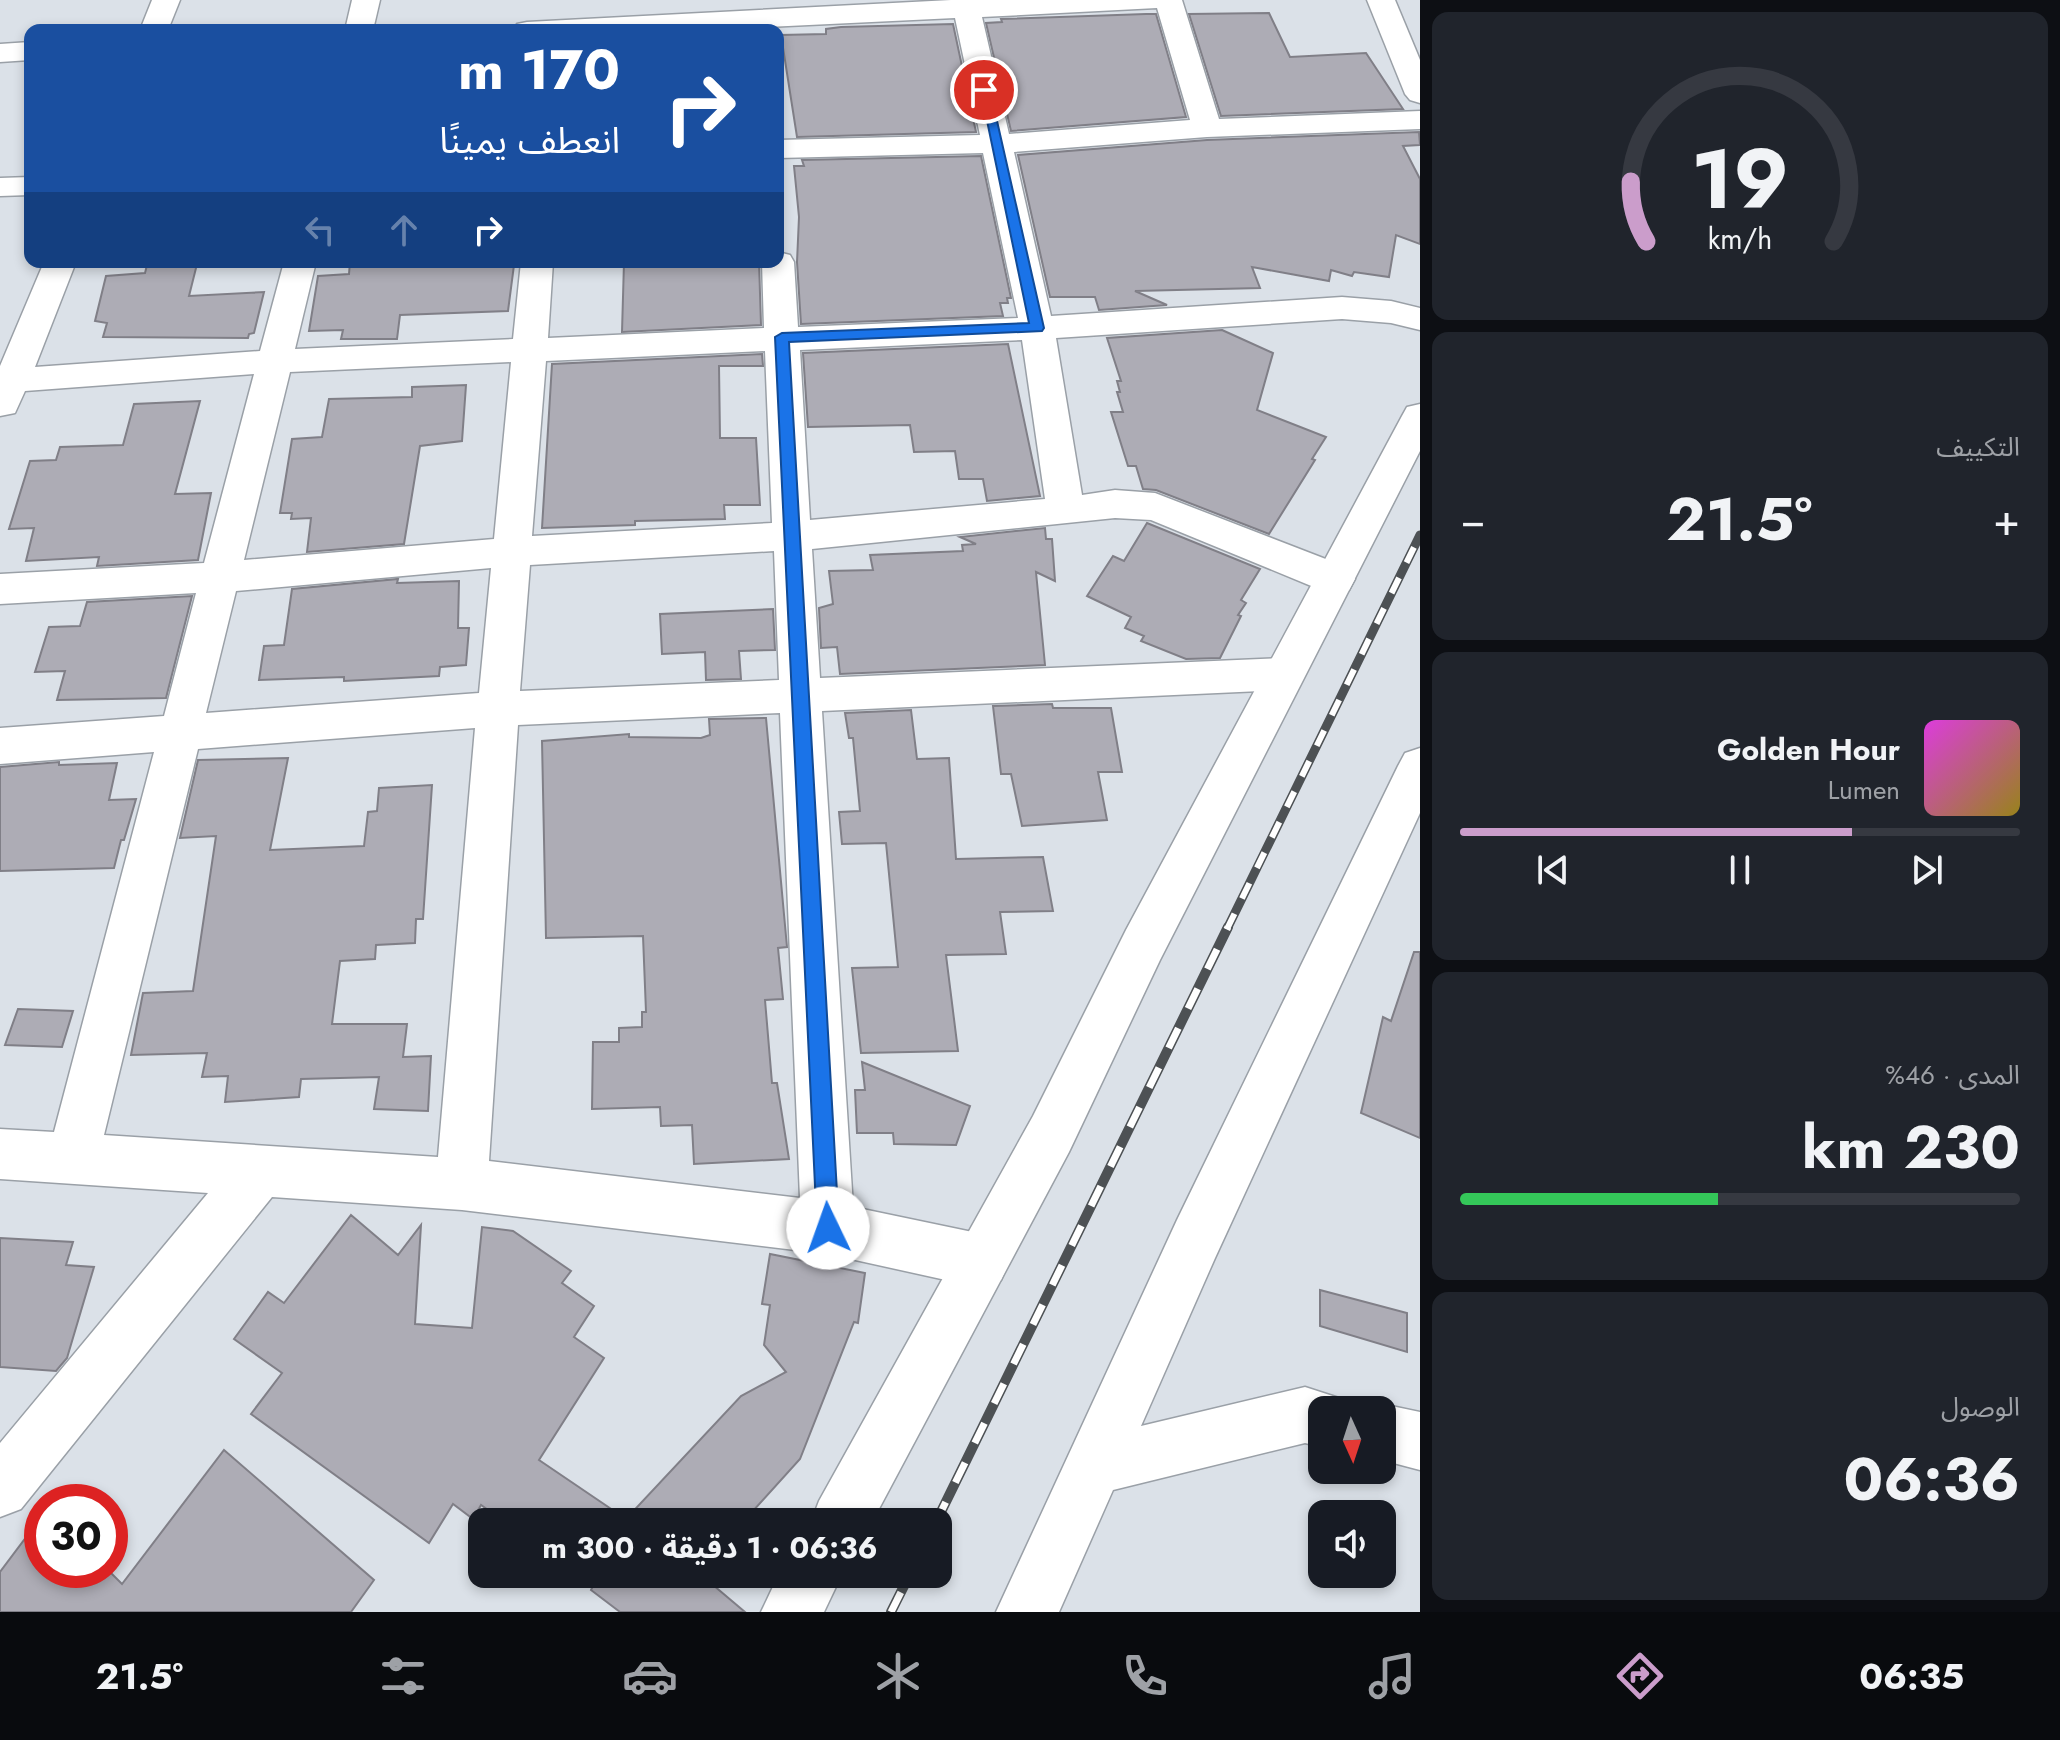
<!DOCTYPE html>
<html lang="ar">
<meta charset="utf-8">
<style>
:root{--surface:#171b24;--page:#20242c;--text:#f1f3f6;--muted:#9ea1a6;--line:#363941;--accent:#cb9dcb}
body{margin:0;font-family:Jost,"Noto Sans Arabic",sans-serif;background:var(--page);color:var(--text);direction:rtl;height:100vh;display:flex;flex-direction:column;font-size:30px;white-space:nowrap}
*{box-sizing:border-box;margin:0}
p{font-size:26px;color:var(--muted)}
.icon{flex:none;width:44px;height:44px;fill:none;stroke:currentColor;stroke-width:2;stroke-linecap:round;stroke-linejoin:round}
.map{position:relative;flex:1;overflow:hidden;direction:ltr}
.drawer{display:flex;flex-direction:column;gap:12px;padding:12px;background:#0d0f14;width:640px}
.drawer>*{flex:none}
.banner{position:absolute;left:24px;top:24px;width:760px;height:244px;border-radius:16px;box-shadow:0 4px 12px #0003;direction:rtl;background:#1a4fa0;color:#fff;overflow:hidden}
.needle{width:52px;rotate:177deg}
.buttons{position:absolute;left:1308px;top:1396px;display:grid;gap:16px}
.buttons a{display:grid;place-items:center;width:88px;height:88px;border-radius:16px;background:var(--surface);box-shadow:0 4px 12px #0003;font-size:40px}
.speed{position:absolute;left:24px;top:1484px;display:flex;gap:16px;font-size:40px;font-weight:700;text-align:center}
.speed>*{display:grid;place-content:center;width:104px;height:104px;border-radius:50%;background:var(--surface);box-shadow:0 4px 12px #0003;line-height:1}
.speed .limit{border:12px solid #d22;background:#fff;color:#111}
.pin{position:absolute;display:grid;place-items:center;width:68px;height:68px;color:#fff;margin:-34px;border:4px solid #fff;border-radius:50%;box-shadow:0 2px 8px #0007}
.me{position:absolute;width:88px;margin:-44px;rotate:357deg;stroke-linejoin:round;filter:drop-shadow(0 0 6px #0008)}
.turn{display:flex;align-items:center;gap:28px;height:168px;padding:0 32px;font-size:36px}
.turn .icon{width:104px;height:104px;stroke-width:2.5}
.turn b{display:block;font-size:56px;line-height:68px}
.lanes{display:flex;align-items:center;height:76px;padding:0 32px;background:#0003;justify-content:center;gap:40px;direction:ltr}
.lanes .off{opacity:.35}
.big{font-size:60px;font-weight:700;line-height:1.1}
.drawer .tile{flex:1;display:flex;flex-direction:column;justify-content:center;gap:12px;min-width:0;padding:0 28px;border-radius:16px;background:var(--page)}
.drawer .dial{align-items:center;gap:0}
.dial svg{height:208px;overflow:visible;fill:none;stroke:var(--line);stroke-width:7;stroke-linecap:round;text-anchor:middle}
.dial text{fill:var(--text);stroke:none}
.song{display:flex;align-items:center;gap:24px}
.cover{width:96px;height:96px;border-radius:12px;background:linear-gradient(135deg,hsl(300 70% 55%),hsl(50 70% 35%))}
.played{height:8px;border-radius:4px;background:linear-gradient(90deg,var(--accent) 70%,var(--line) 70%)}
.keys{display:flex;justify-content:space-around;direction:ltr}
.heat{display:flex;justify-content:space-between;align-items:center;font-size:44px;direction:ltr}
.charge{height:12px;border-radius:6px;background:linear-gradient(90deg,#34c759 46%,var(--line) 0)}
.trip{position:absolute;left:468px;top:1508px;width:484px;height:80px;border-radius:16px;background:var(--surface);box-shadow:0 4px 12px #0003;font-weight:700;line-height:80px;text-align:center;direction:rtl}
.menu{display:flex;height:128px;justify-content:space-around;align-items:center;background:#090b0e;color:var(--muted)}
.menu .icon{width:56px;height:56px}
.menu .selected{color:var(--accent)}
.menu b{font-size:36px;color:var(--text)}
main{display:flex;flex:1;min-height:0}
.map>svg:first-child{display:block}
.building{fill:#adacb5;stroke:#807f87;stroke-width:2}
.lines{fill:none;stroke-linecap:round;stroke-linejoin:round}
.minor-casing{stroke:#9aa0a7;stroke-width:3}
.tertiary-casing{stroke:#9aa0a7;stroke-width:3}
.minor{fill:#fff;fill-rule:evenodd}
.tertiary{fill:#fff;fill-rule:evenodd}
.rail-far1-casing{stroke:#4d5154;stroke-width:9}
.rail-casing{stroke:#4d5154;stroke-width:10}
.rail-far1{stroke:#fff;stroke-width:6;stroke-dasharray:17;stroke-linecap:butt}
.rail{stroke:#fff;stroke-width:7;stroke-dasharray:22;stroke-linecap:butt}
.route{fill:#1a73e8;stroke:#114b97;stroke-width:2}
</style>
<main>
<section class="drawer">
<div class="tile dial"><svg viewBox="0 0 100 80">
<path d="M14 69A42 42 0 1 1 86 69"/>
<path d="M14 69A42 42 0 0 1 8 46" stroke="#cb9dcb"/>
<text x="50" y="56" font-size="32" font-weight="700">19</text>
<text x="50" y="72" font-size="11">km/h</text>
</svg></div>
<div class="tile"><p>التكييف</p>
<div class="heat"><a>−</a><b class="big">21.5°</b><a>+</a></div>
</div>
<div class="tile">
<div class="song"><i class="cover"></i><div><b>Golden Hour</b><p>Lumen</p></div></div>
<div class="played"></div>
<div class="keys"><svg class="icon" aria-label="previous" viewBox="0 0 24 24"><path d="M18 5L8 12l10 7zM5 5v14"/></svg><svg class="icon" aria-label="pause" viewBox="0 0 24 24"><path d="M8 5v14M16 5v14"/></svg><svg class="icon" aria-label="next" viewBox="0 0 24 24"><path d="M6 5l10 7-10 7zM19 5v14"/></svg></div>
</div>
<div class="tile"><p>المدى · 46%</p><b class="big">230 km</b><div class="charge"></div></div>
<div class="tile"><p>الوصول</p><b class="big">06:36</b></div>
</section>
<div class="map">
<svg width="1420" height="1612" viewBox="0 0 1420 1612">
<rect width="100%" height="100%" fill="#dbe1e8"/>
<g class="building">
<polygon points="1269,13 1290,57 1366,53 1403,109 1221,116 1189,14"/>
<polygon points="1146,14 1156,14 1186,117 1011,131 986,23 1002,22 1001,19"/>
<polygon points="953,24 976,132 797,137 781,35 826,34 826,29 841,27"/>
<polygon points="1419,132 1420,145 1403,146 1420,179 1420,244 1396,235 1389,277 1354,272 1352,276 1331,270 1329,281 1252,267 1260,288 1135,291 1167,305 1099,310 1095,297 1050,297 1018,155 1207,140"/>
<polygon points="981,156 1011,298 1007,298 1008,303 1000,303 1003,316 801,324 797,262 799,217 794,166 804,166 802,160"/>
<polygon points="350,262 502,262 502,266 514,265 508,311 400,315 397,339 341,339 343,330 309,331 318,276 349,274"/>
<polygon points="624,262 759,262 761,325 622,332"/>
<polygon points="197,264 189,296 264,292 254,333 249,334 248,338 103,337 107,323 95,321 106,276 145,273 147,265"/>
<polygon points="1222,330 1273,353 1257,410 1326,437 1312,459 1315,460 1269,534 1156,490 1143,489 1136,466 1128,466 1111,412 1123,412 1117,392 1120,392 1117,381 1121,381 1107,338"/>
<polygon points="1008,344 1040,496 987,501 983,479 959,479 955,451 914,452 910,425 808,427 803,353"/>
<polygon points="762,354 763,366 719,366 720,438 756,438 760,505 724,505 725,519 635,521 635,525 542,528 552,364"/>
<polygon points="466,385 462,441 420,446 404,544 307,552 311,518 291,519 292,513 280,513 292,439 322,437 329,399 412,397 412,387"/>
<polygon points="200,401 175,494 211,493 198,560 97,566 99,557 26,561 34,528 9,529 30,461 56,460 60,447 123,445 134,404"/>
<polygon points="1147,523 1260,569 1241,600 1246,603 1238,615 1241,616 1220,658 1186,659 1141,641 1144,636 1125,628 1131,617 1087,596 1113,556 1124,561"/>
<polygon points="1045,528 1046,539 1052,539 1055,581 1036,572 1045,665 840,674 837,647 821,648 819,608 833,604 829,571 873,570 870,555 963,551 962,545 976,544 960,537"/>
<polygon points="398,579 397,583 459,581 458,628 469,628 466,665 440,667 439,676 344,681 344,677 259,680 264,646 284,645 292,589"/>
<polygon points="192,596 166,698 57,700 65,671 35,672 49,627 80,626 87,602"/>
<polygon points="773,609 775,650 739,651 741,679 706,680 705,652 662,654 660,614"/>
<polygon points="1052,704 1053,708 1111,708 1122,772 1098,772 1107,820 1022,826 1011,774 1001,774 993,706"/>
<polygon points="911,710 917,759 949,758 956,859 1043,857 1053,911 1000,912 1006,954 946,955 958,1051 861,1053 852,968 898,967 886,843 842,844 839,812 860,811 853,738 849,738 845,713"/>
<polygon points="766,718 787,947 778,948 783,999 765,1000 772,1083 777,1083 789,1159 694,1164 692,1125 661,1126 660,1107 592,1109 593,1042 619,1042 619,1028 642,1027 642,1012 646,1012 643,936 546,938 542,741 629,734 629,737 701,738 710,735 709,719"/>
<polygon points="288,758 270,850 364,846 368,812 377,811 379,788 432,785 423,919 416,919 415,943 376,945 375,959 340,961 332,1024 407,1024 403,1057 431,1056 428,1111 374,1109 379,1077 301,1079 299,1097 225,1102 228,1076 202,1077 207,1053 131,1055 143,993 193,991 216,836 180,838 198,760"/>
<polygon points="59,762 59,765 117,763 109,800 136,799 124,840 121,840 114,868 0,871 0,767"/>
<polygon points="1414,952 1420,952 1420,1138 1361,1113 1383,1017 1391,1021"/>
<polygon points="18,1009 73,1011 62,1047 5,1045"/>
<polygon points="862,1062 970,1106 956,1145 894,1144 893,1133 857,1133 855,1090 865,1090"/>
<polygon points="351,1215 398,1255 421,1225 415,1324 472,1328 482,1227 513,1231 571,1271 562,1283 594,1306 574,1337 604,1358 539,1460 626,1519 741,1396 786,1372 764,1345 770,1305 762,1304 770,1254 865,1273 858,1323 854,1322 800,1459 743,1522 505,1522 481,1505 473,1519 453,1504 429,1543 251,1414 282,1373 234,1339 268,1292 284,1303"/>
<polygon points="0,1238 73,1242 66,1265 94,1267 67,1358 56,1371 0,1367"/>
<polygon points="1320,1290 1407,1313 1407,1352 1320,1326"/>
<polygon points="224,1450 374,1580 351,1612 0,1612 0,1572 42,1516 42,1570 108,1570 122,1584"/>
<polygon points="588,1574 700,1574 745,1612 620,1612 591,1590 594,1584"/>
</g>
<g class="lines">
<g class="minor-casing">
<g id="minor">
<polygon points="152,0 180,0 168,30 140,30"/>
<polygon points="352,0 380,0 373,30 345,30"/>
<path d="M951,0h231l37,119 201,-8v18l-213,8 -193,15 37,164 291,-19 49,4 29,7v22l-29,-7 -49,-4 -286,19 26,157 33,-5 40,3 194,75 6,11 -6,11 -14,4 -14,-4 -170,-70 -36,-2 -303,31 8,129 463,-20 15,4 6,12 -6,12 -15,4 -461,21 31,496 129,27 19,8 8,19 -8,19 -19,8 -154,-34 -366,-44 -190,-13 -251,312 -21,8v-74l208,-250 -208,-14v-50l54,3 100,-380 -154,12v-36l164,-12 32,-123 -196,11v-30l204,-11 50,-189 -229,17 -10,22 -15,3v-50l44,-104h32l-41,105 225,-16 24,-89h32l-21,87 218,-10 8,-77h32l-5,76 216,-10 -2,-66h16v-10l12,3 4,7 4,65 220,-9 -35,-165 -205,5v-18l202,-5 -25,-117 -253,12h-189l4,-6 10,-2zM1157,8l33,112 -181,14 -27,-117zM1022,340l23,159 -235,21 -10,-170zM765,351l7,172 -240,13 14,-175zM511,362l-17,177 -250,21 46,-188zM774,551l5,129 -259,11 10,-126zM491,568l-12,125 -273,20 30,-122zM780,713l20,485 -311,-37 29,-436zM475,728l-37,429 -334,-22 94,-386z"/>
<polygon points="1367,0 1395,0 1420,60 1420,103 1410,100 1405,94"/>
<polygon points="30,42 30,60 0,62 0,44"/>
<polygon points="30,177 30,195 0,196 0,178"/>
<polygon points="1420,748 1420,813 1215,1258 1141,1426 1305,1387 1342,1399 1347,1410 1322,1410 1322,1447 1305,1443 1113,1490 1059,1612 996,1612 1177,1220 1398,766 1405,753"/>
<polygon points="1382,1404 1420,1412 1420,1470 1382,1460 1382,1410 1366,1410"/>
</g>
</g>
<g class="tertiary-casing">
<g id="tertiary">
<polygon points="1420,404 1420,451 1160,960 1069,1152 872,1522 811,1522 819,1501 1033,1116 1126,930 1402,416 1407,407"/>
<polygon points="779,1574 842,1574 824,1612 761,1612"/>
</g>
</g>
<use href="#minor" class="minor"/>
<use href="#tertiary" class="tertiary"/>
<g class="rail-far1-casing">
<polyline id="rail-far1" points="1227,929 1420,535"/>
</g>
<g class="rail-casing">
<g id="rail">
<polyline points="936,1522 1228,927"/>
<polyline points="891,1612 910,1574"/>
</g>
</g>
<use href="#rail-far1" class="rail-far1"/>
<use href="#rail" class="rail"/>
</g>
<polygon class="route" points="980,87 990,90 1044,328 1042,331 789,342 839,1228 835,1236 828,1239 820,1236 817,1228 775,337 782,333 1029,323"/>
</svg>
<div class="buttons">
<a><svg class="needle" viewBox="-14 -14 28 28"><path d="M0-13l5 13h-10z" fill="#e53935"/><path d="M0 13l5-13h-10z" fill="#9ea1a6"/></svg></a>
<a><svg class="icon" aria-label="sound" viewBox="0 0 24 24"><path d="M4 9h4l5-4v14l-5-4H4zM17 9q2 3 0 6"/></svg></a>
</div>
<div class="speed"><div class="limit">30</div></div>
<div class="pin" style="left:984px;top:90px;background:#d93025"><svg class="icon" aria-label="arrive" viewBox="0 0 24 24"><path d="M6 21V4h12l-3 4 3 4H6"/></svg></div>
<svg class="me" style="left:828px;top:1228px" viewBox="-20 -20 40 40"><circle r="19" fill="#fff"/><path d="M0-13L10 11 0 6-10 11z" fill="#1a73e8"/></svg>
<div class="trip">06:36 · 1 دقيقة · 300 m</div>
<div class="banner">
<div class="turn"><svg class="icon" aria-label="right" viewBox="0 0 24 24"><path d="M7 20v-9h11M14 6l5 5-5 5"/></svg><div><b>170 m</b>انعطف يمينًا</div></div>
<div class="lanes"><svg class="icon off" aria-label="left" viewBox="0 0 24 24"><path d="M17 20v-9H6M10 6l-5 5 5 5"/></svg><svg class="icon off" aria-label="ahead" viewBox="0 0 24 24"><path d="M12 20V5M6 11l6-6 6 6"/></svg><svg class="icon" aria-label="right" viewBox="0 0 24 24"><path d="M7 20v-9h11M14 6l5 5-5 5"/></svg></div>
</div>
</div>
</main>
<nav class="menu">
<b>06:35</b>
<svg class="icon selected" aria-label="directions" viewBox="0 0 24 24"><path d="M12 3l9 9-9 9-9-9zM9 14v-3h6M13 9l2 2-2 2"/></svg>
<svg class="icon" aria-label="music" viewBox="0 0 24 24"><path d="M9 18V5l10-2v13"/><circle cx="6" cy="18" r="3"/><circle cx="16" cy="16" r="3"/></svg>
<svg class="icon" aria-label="phone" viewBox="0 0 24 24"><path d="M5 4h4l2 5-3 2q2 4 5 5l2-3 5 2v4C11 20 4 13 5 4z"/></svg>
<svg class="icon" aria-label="climate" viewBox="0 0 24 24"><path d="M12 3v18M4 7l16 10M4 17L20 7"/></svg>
<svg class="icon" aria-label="car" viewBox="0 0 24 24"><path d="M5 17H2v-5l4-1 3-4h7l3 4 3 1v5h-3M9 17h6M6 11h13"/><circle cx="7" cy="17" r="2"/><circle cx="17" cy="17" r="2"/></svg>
<svg class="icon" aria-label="filters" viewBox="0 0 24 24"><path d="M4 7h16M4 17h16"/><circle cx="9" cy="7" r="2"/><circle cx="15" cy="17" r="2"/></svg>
<b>21.5°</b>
</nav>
